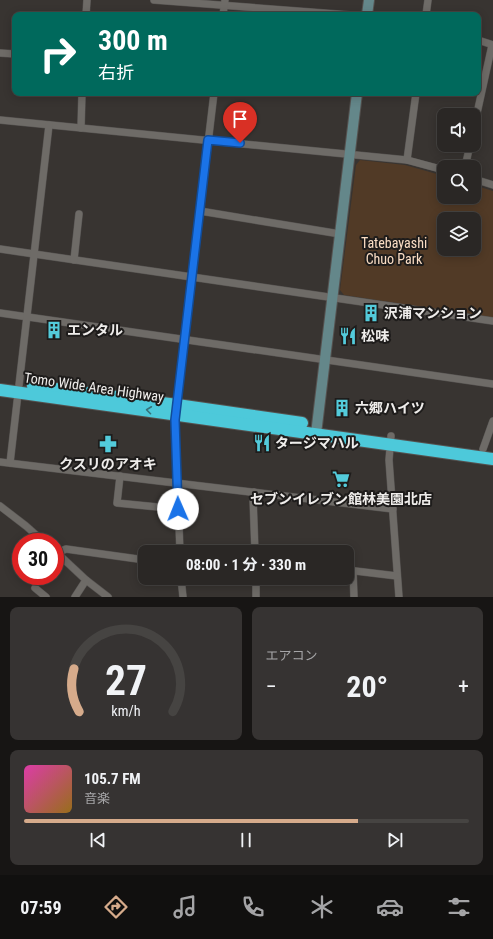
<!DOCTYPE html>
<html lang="ja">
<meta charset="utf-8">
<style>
:root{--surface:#2a2725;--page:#363332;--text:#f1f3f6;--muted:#a5a5a7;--line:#464442;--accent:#d6ab8b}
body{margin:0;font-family:"Roboto Condensed","Noto Sans JP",sans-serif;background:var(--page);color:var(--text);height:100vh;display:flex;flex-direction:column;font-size:15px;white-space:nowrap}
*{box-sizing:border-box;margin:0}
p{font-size:13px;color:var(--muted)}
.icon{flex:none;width:22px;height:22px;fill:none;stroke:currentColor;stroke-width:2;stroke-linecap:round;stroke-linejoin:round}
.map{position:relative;height:597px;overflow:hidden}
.sheet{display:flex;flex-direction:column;gap:10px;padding:10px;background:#171514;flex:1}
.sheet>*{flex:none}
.hud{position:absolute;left:12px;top:12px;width:469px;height:84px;border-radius:8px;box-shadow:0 2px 10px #0003,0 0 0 1px var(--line);background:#00695c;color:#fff;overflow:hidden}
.controls{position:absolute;left:437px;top:108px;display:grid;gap:8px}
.controls a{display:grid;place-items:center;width:44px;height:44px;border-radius:8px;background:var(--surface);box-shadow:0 2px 10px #0003,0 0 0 1px var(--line);font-size:20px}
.speed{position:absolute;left:12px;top:533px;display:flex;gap:8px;font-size:20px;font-weight:700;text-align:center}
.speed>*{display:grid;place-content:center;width:52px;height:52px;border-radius:50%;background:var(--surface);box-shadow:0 2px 10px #0003,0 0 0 1px var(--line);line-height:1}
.speed .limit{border:6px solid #d22;background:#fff;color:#111}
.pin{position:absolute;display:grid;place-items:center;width:34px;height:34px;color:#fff;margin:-41px -17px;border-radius:50% 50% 50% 0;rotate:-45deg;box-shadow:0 0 4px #0007}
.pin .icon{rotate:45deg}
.me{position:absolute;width:44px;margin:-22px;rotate:359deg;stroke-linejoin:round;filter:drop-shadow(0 0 3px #0008)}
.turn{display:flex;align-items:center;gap:14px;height:84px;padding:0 20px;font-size:18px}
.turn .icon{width:52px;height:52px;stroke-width:2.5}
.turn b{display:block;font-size:28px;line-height:34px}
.big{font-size:30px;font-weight:700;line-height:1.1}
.sheet .card{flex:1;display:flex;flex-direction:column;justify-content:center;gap:6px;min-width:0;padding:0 14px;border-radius:8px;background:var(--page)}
.sheet .dial{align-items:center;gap:0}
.dial svg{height:104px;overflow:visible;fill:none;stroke:var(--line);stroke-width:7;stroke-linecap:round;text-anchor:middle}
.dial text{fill:var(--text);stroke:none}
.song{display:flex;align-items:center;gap:12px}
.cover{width:48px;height:48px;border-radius:6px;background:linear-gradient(135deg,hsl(320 70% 55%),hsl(40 70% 35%))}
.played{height:4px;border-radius:2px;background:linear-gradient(90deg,var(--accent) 75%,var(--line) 75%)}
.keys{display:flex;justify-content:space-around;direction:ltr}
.heat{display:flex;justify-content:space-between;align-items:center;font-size:22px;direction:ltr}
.sheet .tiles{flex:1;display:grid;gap:10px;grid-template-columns:1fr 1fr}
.card:last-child{grid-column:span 2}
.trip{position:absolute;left:138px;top:545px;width:216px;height:40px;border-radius:8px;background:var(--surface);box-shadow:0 2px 10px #0003,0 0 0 1px var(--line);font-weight:700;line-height:40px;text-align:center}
.tabs{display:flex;height:64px;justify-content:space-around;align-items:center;background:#11100f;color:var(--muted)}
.tabs .icon{width:28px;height:28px}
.tabs .selected{color:var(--accent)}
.tabs b{font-size:18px;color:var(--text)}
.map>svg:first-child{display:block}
.park{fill:#513a26;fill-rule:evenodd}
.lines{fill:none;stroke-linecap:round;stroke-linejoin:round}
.street-casing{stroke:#555250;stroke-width:8}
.secondary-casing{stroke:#555250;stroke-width:12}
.highway-casing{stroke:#555250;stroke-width:14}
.street{stroke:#6e6b67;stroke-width:7}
.secondary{stroke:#64878a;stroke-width:10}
.highway{stroke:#4dc9da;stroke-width:12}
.oneway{stroke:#36727a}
.route-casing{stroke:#114b97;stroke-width:10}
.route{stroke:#1a73e8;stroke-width:7}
.labels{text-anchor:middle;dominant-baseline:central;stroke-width:4;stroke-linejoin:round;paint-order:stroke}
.park-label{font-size:14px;fill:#faddc4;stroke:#1e1c1b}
.poi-label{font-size:14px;font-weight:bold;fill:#efedeb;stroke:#1e1c1b;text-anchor:start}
.street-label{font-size:14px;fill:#efedeb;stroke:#1e1c1b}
</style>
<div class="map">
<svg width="493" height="597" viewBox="0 0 493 597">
<rect width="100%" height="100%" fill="#383431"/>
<path class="park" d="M360,160l45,5 39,11v21h30v-12l19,6v127l-149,-23 -4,-5 16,-125zM444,219h30v30h-30z"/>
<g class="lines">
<g class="street-casing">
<g id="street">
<polyline points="154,0 350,15"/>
<polyline points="86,15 87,0"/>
<polyline points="223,15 225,0"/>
<polyline points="426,15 428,0"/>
<polyline points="478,40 493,45"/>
<polyline points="0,53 15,54"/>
<polyline points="0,120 407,160 444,170"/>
<polyline points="474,127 492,45"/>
<polyline points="81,128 82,93"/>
<polyline points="407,160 416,93"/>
<polyline points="465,167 470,145"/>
<polyline points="474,179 493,185"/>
<polyline points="200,211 340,234"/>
<polyline points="0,249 493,321"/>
<polyline points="74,260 79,214"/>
<polyline points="0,313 493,384"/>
<polyline points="391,436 389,460 399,597"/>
<polyline points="483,449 493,421"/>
<polyline points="0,462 393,509"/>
<polyline points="10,463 49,125"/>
<polyline points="120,476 117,503 178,509"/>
<polyline points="254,492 253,497 255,552"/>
<polyline points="0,506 26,526 44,542"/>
<polyline points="55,551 86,580 108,597"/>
<polyline points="180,552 175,420 214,93"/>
<polyline points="57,553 66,549 145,560"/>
<polyline points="347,570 397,576"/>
<polyline points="353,571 354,597"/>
<polyline points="181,578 183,597"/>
<polyline points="256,578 256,597"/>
<polyline points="35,588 46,597"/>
<polyline points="75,597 86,580"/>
</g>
</g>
<g class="secondary-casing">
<g id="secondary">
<polyline points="367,15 369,0"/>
<polyline points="316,434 357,93"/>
</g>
</g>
<g class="highway-casing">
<g id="highway">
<polyline points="33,386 177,405 302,423"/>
<polyline points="0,390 493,459"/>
</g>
</g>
<use href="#street" class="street"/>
<use href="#secondary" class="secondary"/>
<use href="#highway" class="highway"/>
</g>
<defs><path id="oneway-chevron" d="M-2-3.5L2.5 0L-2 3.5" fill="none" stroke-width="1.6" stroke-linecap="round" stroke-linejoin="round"/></defs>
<use class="oneway" href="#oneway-chevron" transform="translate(149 410) rotate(-173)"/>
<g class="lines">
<g class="route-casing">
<polyline id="route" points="178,509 175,420 208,140 240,143"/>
</g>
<use href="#route" class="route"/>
</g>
<defs>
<g id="building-bare" transform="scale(1.38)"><path d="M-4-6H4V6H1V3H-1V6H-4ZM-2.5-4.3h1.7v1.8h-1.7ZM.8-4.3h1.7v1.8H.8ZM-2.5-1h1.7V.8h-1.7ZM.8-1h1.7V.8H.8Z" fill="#53cbdb" stroke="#1e1c1b" stroke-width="2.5" paint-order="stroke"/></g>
<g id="restaurant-bare" transform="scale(1.38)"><path d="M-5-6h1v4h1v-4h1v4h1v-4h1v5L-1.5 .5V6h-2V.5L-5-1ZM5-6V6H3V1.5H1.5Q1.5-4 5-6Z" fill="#53cbdb" stroke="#1e1c1b" stroke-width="2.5" paint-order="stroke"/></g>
<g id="pharmacy-bare" transform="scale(1.38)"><path d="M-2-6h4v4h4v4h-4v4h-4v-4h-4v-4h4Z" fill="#53cbdb" stroke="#1e1c1b" stroke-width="2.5" paint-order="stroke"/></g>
<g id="supermarket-bare" transform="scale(1.38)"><path d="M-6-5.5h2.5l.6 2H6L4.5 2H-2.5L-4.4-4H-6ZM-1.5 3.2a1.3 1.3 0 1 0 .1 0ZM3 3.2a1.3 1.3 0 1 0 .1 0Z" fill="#53cbdb" stroke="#1e1c1b" stroke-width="2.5" paint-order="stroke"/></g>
</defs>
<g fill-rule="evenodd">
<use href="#building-bare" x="371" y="313"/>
<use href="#building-bare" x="54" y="330"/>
<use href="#restaurant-bare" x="348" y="336"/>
<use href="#building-bare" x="342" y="408"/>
<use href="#restaurant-bare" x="262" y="443"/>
<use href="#pharmacy-bare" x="108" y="444"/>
<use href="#supermarket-bare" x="341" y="479"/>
</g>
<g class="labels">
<g class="park-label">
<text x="394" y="243">Tatebayashi<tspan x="394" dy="16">Chuo Park</tspan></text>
</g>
<g class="poi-label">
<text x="384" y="313">沢浦マンション</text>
<text x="67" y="330">エンタル</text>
<text x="361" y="336">松味</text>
<text x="355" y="408">六郷ハイツ</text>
<text x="275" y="443">タージマハル</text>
<text x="108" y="464" text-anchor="middle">クスリのアオキ</text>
<text x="341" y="499" text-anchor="middle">セブンイレブン館林美園北店</text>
</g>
<g class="street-label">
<text transform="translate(94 387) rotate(8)">Tomo Wide Area Highway</text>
</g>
</g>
</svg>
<div class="controls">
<a><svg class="icon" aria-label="sound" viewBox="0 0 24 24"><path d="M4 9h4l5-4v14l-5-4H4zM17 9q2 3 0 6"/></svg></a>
<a><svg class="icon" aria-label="search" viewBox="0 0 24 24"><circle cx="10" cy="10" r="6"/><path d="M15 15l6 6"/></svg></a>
<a><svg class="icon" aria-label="layers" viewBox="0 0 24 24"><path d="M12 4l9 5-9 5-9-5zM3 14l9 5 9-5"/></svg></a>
</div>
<div class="speed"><div class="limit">30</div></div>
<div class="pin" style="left:240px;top:143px;background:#d93025"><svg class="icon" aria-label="arrive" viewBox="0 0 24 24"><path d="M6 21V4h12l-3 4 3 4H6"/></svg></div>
<svg class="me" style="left:178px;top:509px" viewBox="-20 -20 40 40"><circle r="19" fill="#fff"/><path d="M0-13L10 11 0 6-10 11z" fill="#1a73e8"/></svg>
<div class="trip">08:00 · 1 分 · 330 m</div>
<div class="hud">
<div class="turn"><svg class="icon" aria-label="right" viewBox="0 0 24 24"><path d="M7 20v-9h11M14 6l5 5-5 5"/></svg><div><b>300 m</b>右折</div></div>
</div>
</div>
<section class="sheet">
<div class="tiles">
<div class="card dial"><svg viewBox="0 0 100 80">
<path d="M14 69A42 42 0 1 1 86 69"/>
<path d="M14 69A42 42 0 0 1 10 36" stroke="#d6ab8b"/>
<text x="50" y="56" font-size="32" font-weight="700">27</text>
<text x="50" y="72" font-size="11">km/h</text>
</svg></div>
<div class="card"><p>エアコン</p>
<div class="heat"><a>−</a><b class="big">20°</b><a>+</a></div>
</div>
<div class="card">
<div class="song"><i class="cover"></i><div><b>105.7 FM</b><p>音楽</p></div></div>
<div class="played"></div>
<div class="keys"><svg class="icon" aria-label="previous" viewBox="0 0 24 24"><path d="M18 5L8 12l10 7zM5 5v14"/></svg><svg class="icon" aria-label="pause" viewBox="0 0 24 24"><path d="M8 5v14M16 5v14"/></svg><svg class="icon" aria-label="next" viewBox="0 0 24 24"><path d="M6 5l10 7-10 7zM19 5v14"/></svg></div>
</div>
</div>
</section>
<nav class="tabs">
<b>07:59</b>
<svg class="icon selected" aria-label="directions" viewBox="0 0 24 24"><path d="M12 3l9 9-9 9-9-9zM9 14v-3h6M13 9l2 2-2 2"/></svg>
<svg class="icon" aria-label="music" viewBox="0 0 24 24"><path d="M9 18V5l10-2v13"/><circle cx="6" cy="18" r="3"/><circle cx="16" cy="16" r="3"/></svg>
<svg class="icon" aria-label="phone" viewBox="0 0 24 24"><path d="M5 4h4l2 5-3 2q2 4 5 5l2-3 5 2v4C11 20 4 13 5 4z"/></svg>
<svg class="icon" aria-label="climate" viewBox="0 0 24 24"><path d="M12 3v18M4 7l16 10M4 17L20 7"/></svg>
<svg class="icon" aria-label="car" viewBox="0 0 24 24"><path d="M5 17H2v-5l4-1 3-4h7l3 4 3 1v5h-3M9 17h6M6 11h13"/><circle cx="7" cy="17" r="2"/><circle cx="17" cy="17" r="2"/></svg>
<svg class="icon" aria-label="filters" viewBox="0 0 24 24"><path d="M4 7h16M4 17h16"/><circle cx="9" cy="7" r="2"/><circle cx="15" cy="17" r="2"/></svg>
</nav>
